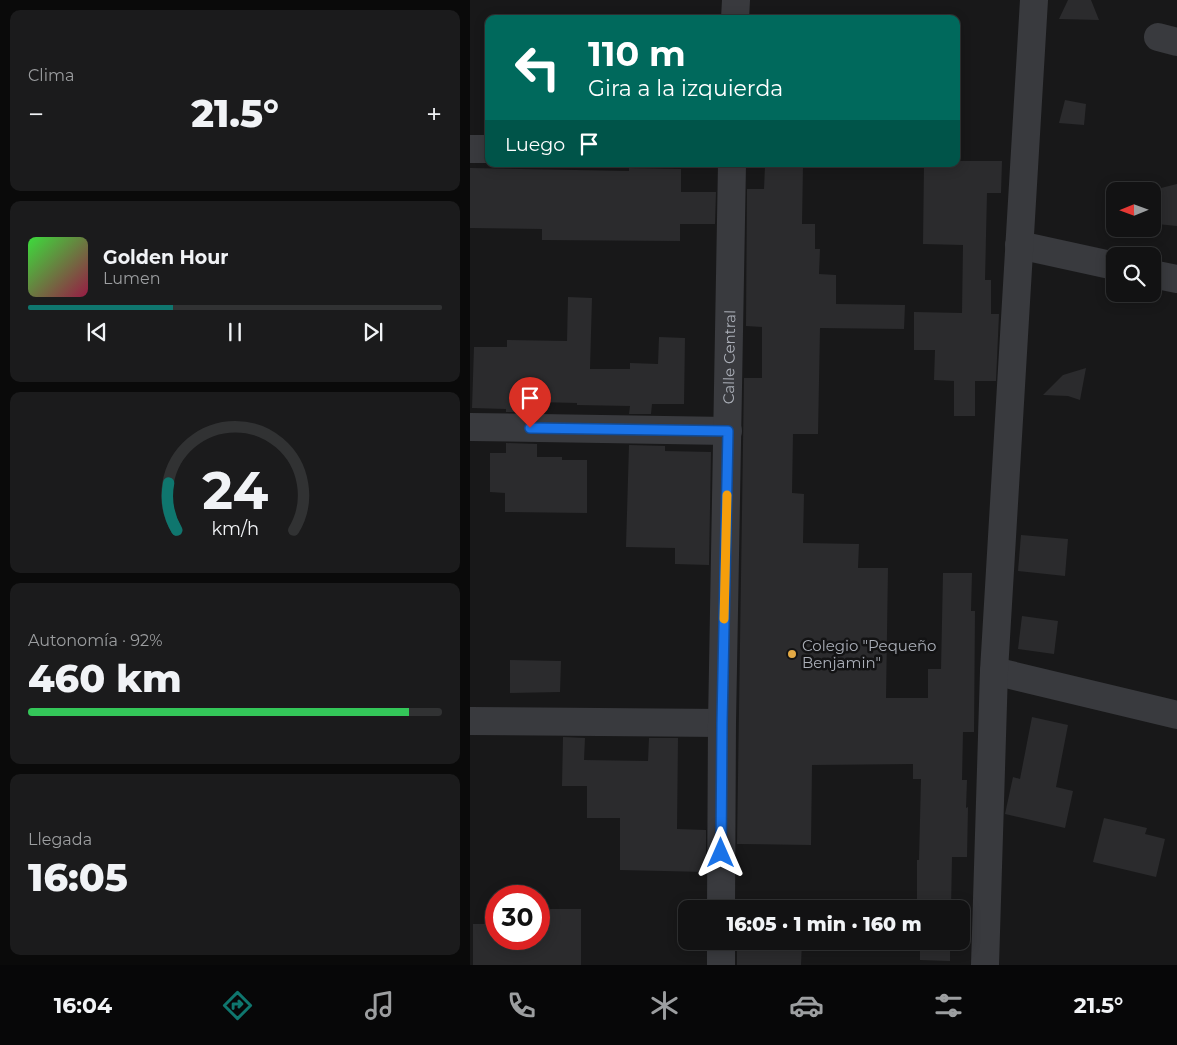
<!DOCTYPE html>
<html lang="es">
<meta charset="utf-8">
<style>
:root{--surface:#121213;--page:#1b1b1c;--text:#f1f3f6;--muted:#9c9ea0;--line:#313233;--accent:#0f766e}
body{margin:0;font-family:Montserrat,sans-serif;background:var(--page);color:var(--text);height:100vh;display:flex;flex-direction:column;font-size:19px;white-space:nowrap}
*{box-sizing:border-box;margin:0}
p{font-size:16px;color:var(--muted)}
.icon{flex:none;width:28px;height:28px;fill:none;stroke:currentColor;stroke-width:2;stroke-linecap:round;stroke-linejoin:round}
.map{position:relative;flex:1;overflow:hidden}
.sheet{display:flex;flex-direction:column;gap:10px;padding:10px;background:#0a0a0a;width:470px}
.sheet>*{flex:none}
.banner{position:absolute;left:15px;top:15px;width:475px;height:152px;border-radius:10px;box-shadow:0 2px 12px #0003,0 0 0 1px var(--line);background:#00695c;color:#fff;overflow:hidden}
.needle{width:32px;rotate:269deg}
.buttons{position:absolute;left:636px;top:182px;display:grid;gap:10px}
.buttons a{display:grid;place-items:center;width:55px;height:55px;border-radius:10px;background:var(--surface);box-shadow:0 2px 12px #0003,0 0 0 1px var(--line);font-size:25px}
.speed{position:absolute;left:15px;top:885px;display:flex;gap:10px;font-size:25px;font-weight:700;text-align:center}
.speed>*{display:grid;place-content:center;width:65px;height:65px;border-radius:50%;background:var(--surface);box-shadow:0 2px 12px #0003,0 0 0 1px var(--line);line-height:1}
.speed .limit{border:8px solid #d22;background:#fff;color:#111}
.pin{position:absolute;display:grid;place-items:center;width:42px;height:42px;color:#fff;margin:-51px -21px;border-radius:50% 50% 50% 0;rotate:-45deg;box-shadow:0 0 5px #0007}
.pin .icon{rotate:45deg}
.me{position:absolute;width:55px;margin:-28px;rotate:0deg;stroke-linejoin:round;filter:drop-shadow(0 0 4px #0008)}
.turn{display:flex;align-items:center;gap:18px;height:105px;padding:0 20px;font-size:22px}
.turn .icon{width:65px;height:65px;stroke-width:2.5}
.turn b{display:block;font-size:35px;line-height:42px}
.then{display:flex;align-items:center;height:48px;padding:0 20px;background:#0003;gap:10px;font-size:19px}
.big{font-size:38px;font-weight:800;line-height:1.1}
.sheet .tile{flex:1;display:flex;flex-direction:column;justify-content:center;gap:8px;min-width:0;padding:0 18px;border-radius:10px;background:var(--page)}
.sheet .dial{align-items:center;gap:0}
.dial svg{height:130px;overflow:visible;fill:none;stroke:var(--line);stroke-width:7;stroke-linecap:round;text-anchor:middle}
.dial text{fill:var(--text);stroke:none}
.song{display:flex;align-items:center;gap:15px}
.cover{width:60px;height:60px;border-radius:8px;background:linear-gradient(135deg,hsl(120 70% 55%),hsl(340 70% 35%))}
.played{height:5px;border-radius:2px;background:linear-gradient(90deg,var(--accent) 35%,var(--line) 35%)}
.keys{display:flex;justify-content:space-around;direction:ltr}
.heat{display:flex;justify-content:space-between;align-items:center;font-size:28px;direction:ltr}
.charge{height:8px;border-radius:4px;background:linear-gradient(90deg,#34c759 92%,var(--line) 0)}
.trip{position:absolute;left:208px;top:900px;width:292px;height:50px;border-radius:10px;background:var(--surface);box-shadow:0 2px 12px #0003,0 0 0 1px var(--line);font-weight:800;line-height:50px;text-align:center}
.menu{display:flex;height:80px;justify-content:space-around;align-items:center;background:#070708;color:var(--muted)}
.menu .icon{width:35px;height:35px}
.menu .on{color:var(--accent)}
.menu b{font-size:22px;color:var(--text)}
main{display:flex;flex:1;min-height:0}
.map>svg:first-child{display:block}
.building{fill:#2b2b2d}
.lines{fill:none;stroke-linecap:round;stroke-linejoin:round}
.minor{stroke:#393a3e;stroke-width:28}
.route-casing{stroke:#114b97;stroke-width:12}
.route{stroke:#1a73e8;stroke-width:9}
.slow{stroke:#f59e0b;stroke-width:9}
.poi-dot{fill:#e4aa45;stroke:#131314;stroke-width:2}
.labels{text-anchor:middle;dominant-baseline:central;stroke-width:5;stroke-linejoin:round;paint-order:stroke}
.street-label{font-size:15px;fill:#abafb8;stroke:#131314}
.poi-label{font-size:15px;fill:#abafb8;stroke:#131314;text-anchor:start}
</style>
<main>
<section class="sheet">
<div class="tile"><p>Clima</p>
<div class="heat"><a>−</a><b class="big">21.5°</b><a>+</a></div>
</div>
<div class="tile">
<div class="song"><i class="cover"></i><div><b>Golden Hour</b><p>Lumen</p></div></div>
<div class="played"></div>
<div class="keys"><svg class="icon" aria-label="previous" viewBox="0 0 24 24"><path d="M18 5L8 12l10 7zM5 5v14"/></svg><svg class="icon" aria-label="pause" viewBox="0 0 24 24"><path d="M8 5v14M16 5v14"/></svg><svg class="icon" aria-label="next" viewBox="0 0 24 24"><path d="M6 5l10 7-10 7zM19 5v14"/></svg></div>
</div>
<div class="tile dial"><svg viewBox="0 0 100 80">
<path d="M14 69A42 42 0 1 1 86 69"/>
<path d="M14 69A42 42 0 0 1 9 40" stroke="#0f766e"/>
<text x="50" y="56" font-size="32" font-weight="700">24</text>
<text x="50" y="72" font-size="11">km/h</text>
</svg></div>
<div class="tile"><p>Autonomía · 92%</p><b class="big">460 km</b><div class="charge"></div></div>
<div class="tile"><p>Llegada</p><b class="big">16:05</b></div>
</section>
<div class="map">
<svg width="707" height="965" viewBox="0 0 707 965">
<rect width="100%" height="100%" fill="#181819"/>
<g class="building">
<polygon points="598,0 621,0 629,20 589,19"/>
<polygon points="595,100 616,104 614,125 589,123"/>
<polygon points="486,161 532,161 531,193 517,193 515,280 521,280 521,314 529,314 526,381 505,381 505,416 484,416 484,381 464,380 465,350 444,350 444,312 492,313 493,245 453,244 454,164 486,164"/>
<polygon points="295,166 333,166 332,224 345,224 345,249 350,249 349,274 366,275 366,304 435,305 434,329 350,328 348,434 323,434 322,493 334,494 333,543 389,544 388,568 418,568 416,698 458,698 458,669 471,669 473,573 502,573 501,611 505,611 504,732 493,732 492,780 497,780 496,808 498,807 497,857 482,857 481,909 447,908 447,860 449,860 451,779 443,779 443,764 342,765 341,845 267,844 274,378 292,378 292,327 276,326 277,189 294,189"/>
<polygon points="0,168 159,171 159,168 211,169 211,192 246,192 245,224 210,224 210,241 72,240 72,229 0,228"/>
<polygon points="707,184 707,226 687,224 687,189"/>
<polygon points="98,297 122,298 120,369 160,369 160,363 188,364 189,337 215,338 214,404 182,404 181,414 159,414 160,406 107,405 107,403 68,402 68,412 36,412 36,409 2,408 4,347 37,347 37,340 97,341"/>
<polygon points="616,368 610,400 598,396 573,395 593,375"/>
<polygon points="36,443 67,444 67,457 92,457 92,460 117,460 117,513 35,512 35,493 20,492 20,453 36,453"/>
<polygon points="159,445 195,446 195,451 241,452 239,565 205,564 205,548 156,547"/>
<polygon points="551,535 598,539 595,576 548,571"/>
<polygon points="552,616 588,621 584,654 548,649"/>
<polygon points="40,660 91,661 90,692 40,693"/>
<polygon points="562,717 598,725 586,787 603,791 595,828 535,814 543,777 550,779"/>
<polygon points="93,737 115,738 114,760 178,761 179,738 208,738 207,829 236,830 236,872 150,870 150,818 117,818 117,786 92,786"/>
<polygon points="634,818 677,828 675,834 695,839 686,877 623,862"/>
<polygon points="267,901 332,902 332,909 267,909"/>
<polygon points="69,909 111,909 111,965 3,965 3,924 26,924 26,939 69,939"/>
<polygon points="267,941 332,941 331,965 267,965"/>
<polygon points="450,941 480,941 480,961 450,960"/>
</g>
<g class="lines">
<g class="minor">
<polyline points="265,19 266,0"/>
<polyline points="688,37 707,42"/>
<polyline points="0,149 19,149"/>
<polyline points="549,245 645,266"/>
<polyline points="682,274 707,279"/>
<polyline points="0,427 258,431"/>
<polyline points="524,671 707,715"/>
<polyline points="0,721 252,723"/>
<path id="s1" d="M251,909l1,-186 10,-559"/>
<polyline points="251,965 251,941"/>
<polyline points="515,965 524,671 564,0"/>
</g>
</g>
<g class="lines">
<g class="route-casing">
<polyline id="route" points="60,428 258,431 252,723 251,853"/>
</g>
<use href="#route" class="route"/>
<polyline class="slow" points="254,619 257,495"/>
</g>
<circle class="poi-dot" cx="322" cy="654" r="5"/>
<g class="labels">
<g class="street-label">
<text stroke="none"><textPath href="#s1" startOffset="552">Calle Central</textPath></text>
</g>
<g class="poi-label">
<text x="332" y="645">Colegio "Pequeño<tspan x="332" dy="17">Benjamin"</tspan></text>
</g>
</g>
</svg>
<div class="buttons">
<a><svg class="needle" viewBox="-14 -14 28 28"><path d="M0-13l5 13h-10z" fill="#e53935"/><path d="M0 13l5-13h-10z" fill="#9c9ea0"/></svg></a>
<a><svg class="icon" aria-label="search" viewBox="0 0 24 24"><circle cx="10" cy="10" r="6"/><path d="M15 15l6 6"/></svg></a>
</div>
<div class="speed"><div class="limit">30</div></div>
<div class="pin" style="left:60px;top:428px;background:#d93025"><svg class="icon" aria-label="arrive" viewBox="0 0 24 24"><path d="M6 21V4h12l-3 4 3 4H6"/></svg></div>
<svg class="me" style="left:251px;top:853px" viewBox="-20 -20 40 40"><path d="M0-17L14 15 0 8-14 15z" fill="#1a73e8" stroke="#fff" stroke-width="4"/></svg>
<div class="trip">16:05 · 1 min · 160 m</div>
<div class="banner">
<div class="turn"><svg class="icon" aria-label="left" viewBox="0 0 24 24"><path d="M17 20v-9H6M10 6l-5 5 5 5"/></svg><div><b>110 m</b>Gira a la izquierda</div></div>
<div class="then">Luego<svg class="icon" aria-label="arrive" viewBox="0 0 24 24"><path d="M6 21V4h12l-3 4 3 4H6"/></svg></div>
</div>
</div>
</main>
<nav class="menu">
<b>16:04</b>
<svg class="icon on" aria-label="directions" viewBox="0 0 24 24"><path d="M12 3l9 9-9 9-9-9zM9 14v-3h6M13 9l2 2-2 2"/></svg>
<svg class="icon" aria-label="music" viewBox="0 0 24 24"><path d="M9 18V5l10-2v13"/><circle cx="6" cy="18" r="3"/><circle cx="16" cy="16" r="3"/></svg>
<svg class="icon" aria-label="phone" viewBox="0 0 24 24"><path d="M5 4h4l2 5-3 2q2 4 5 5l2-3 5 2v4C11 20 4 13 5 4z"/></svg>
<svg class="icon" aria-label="climate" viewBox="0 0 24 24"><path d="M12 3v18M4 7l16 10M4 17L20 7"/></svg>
<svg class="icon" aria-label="car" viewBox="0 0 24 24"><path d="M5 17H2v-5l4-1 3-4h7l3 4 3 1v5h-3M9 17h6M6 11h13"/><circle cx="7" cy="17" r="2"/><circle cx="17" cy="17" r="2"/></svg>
<svg class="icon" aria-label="filters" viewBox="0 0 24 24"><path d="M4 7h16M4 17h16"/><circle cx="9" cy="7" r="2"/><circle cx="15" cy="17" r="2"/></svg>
<b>21.5°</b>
</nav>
